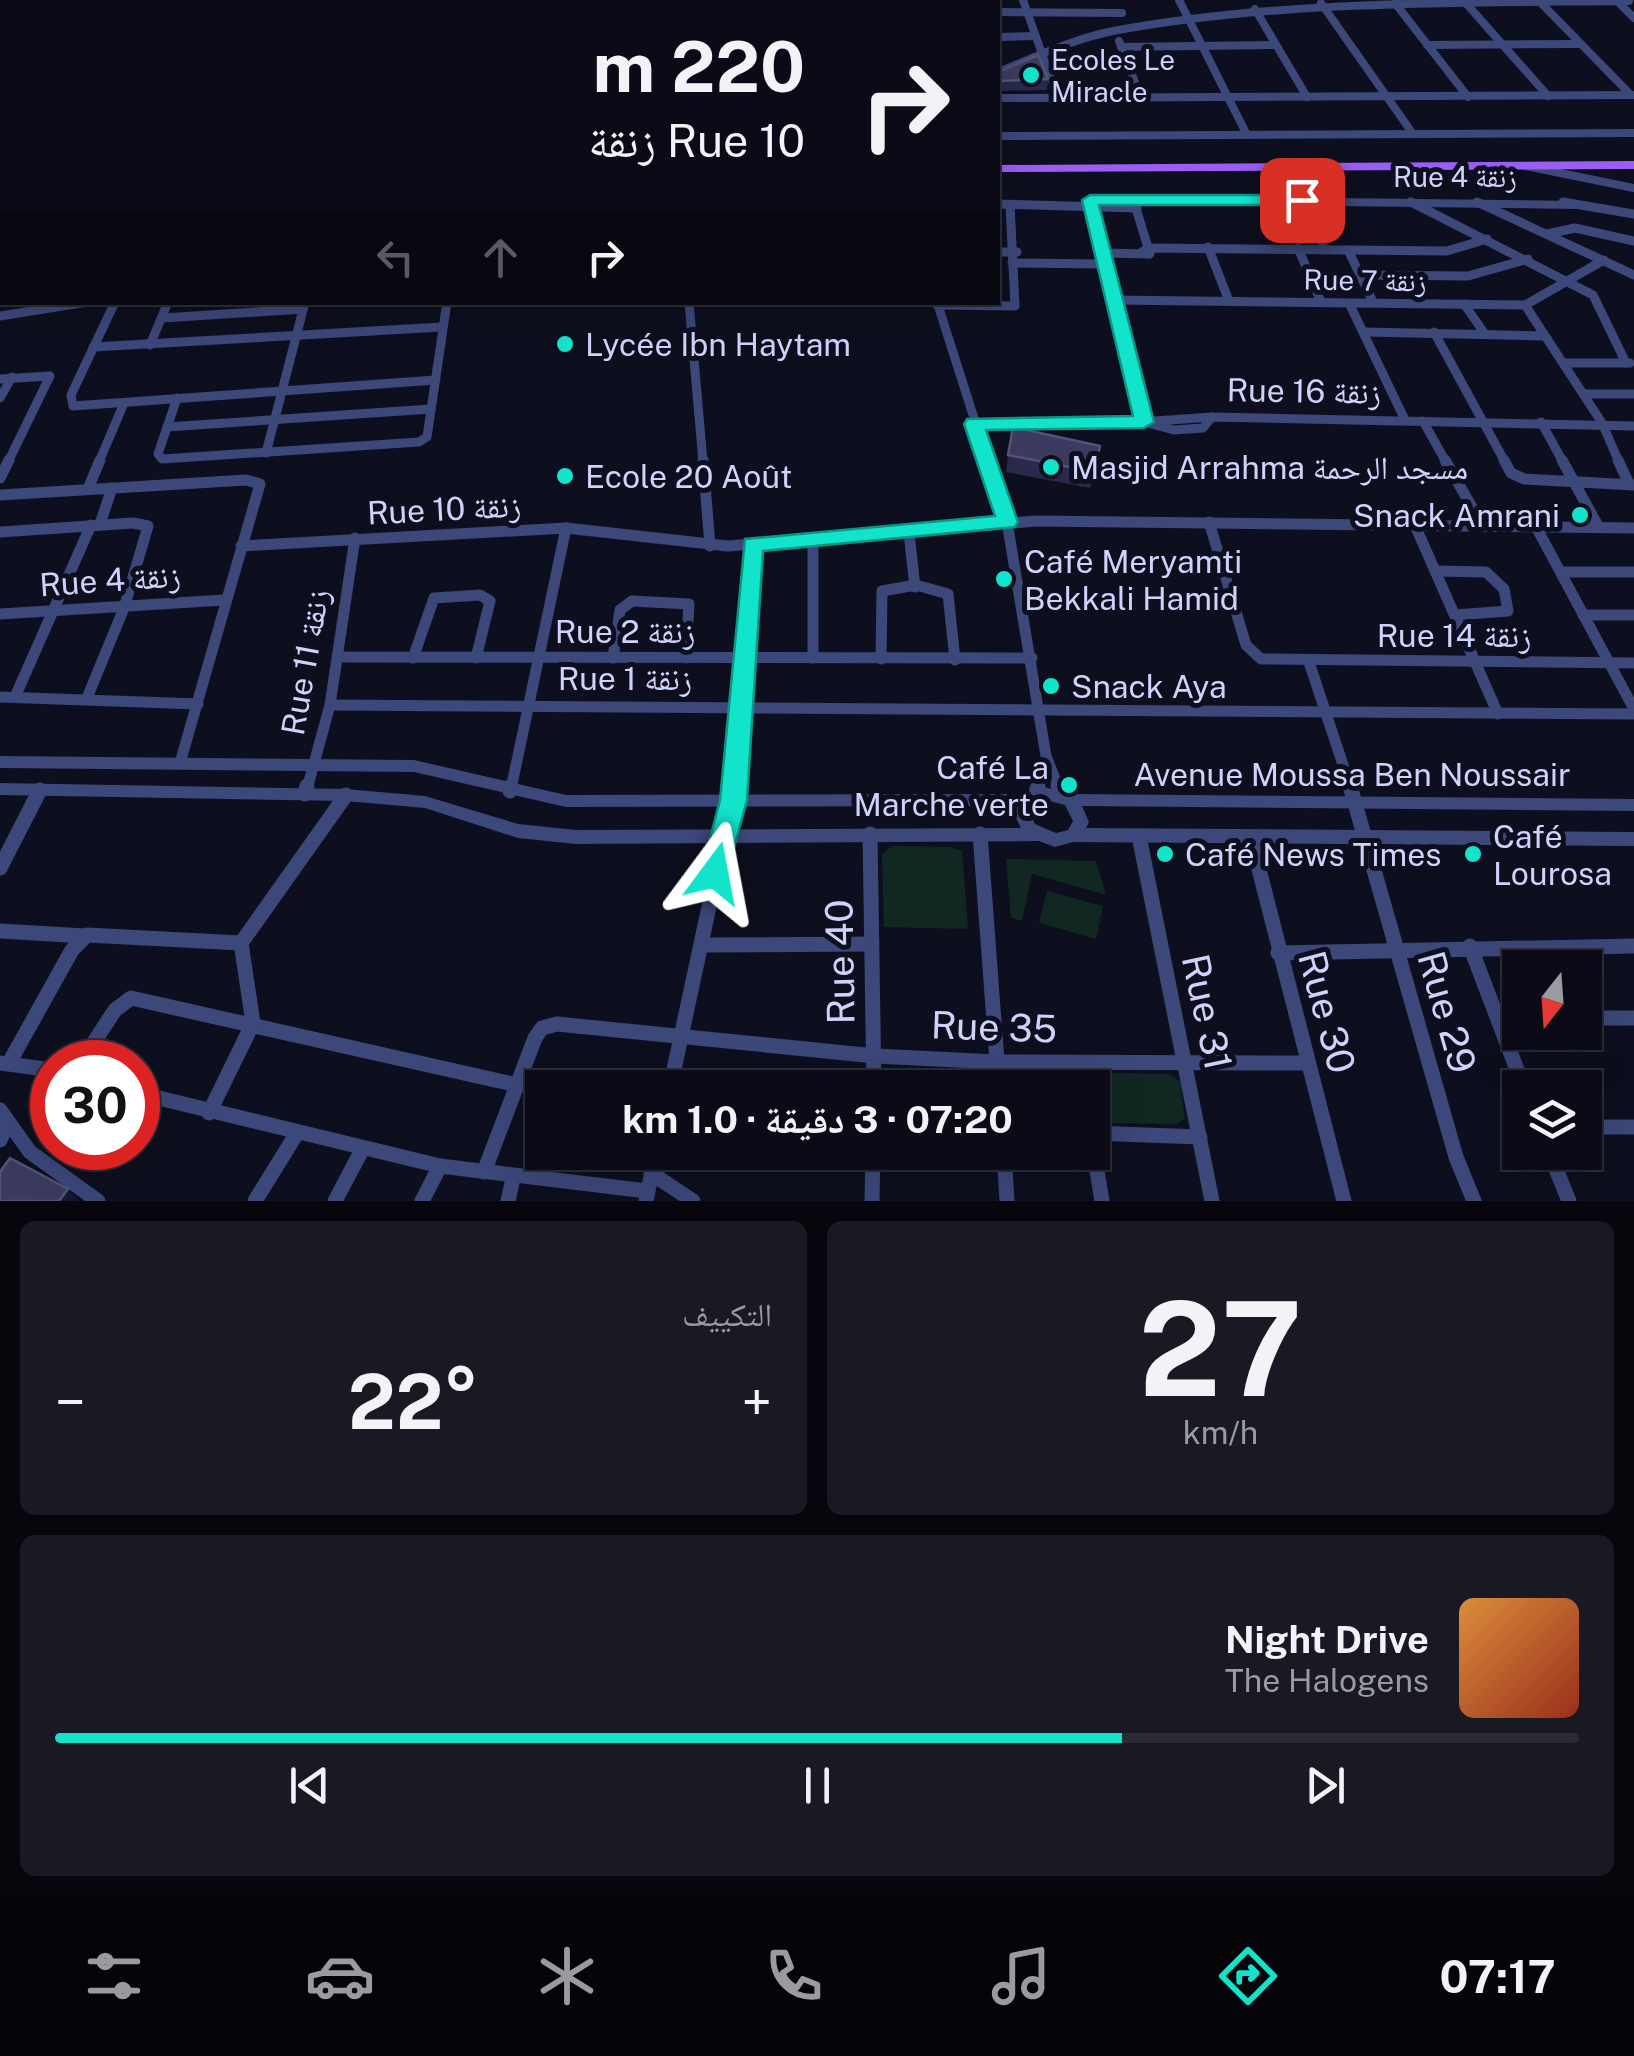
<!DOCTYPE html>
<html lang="ar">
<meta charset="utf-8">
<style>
:root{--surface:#0a0b16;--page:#181923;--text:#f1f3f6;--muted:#999ba1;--line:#2a2b35;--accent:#12e4cc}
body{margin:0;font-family:"Public Sans","Noto Naskh Arabic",sans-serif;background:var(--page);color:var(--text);direction:rtl;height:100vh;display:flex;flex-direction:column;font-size:38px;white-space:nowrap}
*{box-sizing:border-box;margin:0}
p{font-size:32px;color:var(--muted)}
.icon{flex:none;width:55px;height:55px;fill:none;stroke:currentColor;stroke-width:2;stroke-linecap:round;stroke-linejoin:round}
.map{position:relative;height:1201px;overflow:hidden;direction:ltr}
.details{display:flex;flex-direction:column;gap:20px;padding:20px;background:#06060c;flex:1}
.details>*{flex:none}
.hud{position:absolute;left:0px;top:0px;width:1000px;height:305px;box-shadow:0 10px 40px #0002,0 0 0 2px var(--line);direction:rtl;background:#0a0b16;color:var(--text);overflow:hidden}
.needle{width:65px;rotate:197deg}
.buttons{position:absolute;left:1502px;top:950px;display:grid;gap:20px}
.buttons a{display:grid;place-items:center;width:100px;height:100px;border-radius:0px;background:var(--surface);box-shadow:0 10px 40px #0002,0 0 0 2px var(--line);font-size:50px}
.speed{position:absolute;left:30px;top:1040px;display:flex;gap:20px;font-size:50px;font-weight:700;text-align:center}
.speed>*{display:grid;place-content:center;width:130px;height:130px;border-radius:50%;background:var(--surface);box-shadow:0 10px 40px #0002,0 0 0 2px var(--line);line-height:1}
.speed .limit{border:15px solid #d22;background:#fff;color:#111}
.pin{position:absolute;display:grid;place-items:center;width:85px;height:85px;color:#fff;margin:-42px;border-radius:20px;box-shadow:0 5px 15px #0006}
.me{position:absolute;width:110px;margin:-55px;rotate:13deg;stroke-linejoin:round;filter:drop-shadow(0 0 8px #0008)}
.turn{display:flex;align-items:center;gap:35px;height:210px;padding:0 30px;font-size:45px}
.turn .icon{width:130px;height:130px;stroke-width:2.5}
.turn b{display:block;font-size:70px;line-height:85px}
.lanes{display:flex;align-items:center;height:95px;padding:0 30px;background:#0003;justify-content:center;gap:50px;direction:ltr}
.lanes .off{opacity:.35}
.big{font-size:75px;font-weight:700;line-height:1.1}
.details .widget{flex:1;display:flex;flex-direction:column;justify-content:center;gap:15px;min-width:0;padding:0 35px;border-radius:15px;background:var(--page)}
.details .dial{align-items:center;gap:0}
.dial b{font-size:130px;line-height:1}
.song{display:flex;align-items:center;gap:30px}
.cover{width:120px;height:120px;border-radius:15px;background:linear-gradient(135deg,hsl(30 70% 55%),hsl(10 70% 35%))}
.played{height:10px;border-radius:5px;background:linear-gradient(90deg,var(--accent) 70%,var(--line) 70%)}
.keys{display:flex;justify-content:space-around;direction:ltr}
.heat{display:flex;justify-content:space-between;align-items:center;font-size:55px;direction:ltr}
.details .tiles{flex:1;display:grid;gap:20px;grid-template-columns:1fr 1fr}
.widget:last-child{grid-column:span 2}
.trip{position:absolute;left:525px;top:1070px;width:585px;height:100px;border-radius:0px;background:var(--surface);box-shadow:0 10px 40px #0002,0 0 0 2px var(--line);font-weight:700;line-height:100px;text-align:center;direction:rtl}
.menu{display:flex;height:160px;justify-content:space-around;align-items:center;background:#040409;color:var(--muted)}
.menu .icon{width:70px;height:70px}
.menu .active{color:var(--accent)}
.menu b{font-size:45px;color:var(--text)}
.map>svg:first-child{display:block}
.green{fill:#112822}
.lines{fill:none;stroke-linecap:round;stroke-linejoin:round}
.minor-far3{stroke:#3c477a;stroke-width:8}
.minor-far2{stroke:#3c477a;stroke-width:9}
.minor-far1{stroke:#3c477a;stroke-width:11}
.minor{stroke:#3c477a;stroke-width:15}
.tertiary{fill:#3c477a;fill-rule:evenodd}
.primary{fill:#9b5ef3;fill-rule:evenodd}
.wall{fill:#28294b}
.shaded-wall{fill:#161731}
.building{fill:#3a3b5e;stroke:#515377;stroke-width:2.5}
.route{fill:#12e4cc;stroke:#0c9485;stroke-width:2.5}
.poi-dot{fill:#12e4cc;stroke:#0e0f1e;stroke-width:4}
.labels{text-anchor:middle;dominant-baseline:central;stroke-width:10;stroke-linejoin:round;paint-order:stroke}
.far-poi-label{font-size:28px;fill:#cfd3fb;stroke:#0e0f1e;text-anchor:start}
.far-street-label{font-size:28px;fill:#cfd3fb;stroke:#0e0f1e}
.poi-label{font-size:32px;fill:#cfd3fb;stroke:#0e0f1e;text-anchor:start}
.street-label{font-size:32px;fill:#cfd3fb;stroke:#0e0f1e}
.near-street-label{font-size:38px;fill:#cfd3fb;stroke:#0e0f1e}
</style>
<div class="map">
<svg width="1634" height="1201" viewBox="0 0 1634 1201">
<rect width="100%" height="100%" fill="#0e0f1e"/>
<g class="green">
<polygon points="892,846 951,847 962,851 968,929 884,927 882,855"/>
<polygon points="1006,859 1096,861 1106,895 1032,874 1022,921 1011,918"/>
<polygon points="1047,891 1103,906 1096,939 1039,923"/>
<polygon points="1019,1071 1168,1074 1180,1081 1185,1119 1176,1124 1093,1123 1092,1088 1008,1087 1008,1075"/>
</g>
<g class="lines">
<g class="minor-far3">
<polyline points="1023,0 1058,99"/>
<polyline points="1179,0 1247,135"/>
<polyline points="1616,0 1634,18"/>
<polyline points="196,2 213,0"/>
<polyline points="1465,2 1548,96"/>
<polyline points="1540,2 1631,95"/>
<polyline points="1321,3 1413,134"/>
<polyline points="1395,3 1468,97"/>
<polyline points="1255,9 1307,97"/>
<polyline points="998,12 1122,13"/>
<polyline points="998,37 1035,36"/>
<polyline points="1119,41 1141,98"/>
<polyline points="1427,45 1579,44"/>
<polyline points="1121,47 1275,45"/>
<path d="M998,72c37,-15 75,-33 115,-41 167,-31 345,-28 516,-30"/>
<polyline points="998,98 1634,95"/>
<polyline points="998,136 1634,133"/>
<polyline points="1526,166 1634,188"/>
<polyline points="1301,200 1303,205"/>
<polyline points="1411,202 1416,205"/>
<polyline points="1477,202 1483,205"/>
<polyline points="998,204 1018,205"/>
<polyline points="1093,205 1092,199 1578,205"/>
</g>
<g class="minor-far2">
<polyline points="1093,202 1144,422 1174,430 1203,428 1212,417"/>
<polyline points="1134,202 1150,254"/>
<polyline points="1302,202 1325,249"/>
<polyline points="1411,202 1593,295 1626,363"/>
<polyline points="1477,202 1634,275"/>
<polyline points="1563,202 1634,214"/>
<polyline points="998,204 1137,208"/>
<polyline points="1547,234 1575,228 1634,241"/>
<polyline points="1208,247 1229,301"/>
<polyline points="1298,248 1321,302"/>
<polyline points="1348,250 1373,302"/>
<polyline points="998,252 1017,252"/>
<polyline points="1142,252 1148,248 1447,251 1487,239"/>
<polyline points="1103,253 1149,254"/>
<polyline points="1012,263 1105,264"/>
<polyline points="1361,275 1468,276 1528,259"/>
<polyline points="1114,300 1525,305 1604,260"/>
<polyline points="115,302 71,395 73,406 436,380"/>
<polyline points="689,302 703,462"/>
<polyline points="937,302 988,462"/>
<polyline points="1349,303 1405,420"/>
<polyline points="1464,304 1485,334"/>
<polyline points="937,305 1015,306 1010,205"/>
<polyline points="1525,305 1602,423 1619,462"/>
<polyline points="0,316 87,302"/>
<polyline points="162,318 303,309"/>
<polyline points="1365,332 1544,336"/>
<polyline points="1434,332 1505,462"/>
<polyline points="150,345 168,302"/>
<polyline points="93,347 442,327"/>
<polyline points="1564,363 1630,363"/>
<polyline points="0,379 50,376 8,462"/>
<polyline points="1585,394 1634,394"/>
<polyline points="0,398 12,377"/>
<polyline points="177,398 158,454 162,459 419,442 427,437 447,302"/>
<polyline points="1423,421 1446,462"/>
<polyline points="1541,422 1563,462"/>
<polyline points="974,424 1098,425 1212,417 1634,426"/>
<polyline points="167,427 431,409"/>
<polyline points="266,453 305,302"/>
<polyline points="99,462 124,403"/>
</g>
<g class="minor-far1">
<polyline points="703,460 710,546"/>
<polyline points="987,460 1007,522 1046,756 1059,789"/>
<polyline points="1445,460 1481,523"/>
<polyline points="1504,460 1511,473 1524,479 1634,485"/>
<polyline points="1562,460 1598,526"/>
<polyline points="1618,460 1629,484"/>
<polyline points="0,478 9,460"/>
<polyline points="88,489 100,460"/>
<polyline points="0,495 246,480 260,484 180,763"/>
<polyline points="1209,522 1246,645 1261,659 1634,663"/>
<polyline points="1414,523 1498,714"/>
<polyline points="1534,523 1634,709"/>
<polyline points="100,524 112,488"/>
<polyline points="0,532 133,523 148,526 124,608 87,698"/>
<polyline points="909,533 915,587"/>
<polyline points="813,538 813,658"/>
<polyline points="241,546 566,528 728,546 1036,521 1634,528"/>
<polyline points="1436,571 1486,572 1504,589 1508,611 1455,615"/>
<polyline points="1561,572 1634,572"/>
<polyline points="0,614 224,600"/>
<polyline points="1583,615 1634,615"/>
<polyline points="338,657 1032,658"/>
<polyline points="413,658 434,598 480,595 490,601 476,658"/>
<polyline points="613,658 620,610 632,601 689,604 686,658"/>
<polyline points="881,659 882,591 916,585 948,594 955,660"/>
<polyline points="1309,662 1351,789"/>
<polyline points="0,697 198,704"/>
<polyline points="15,697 91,525"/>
<polyline points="330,705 1634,714"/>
<polyline points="307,789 330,705 355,538"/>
<polyline points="511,789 566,528"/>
<polyline points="735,789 752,544"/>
<polyline points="1037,789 1046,761"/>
</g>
<g class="minor">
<polyline points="1058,786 1062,795"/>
<polyline points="1350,786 1456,1157 1474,1201"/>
<polyline points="510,791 511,786"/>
<polyline points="305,794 307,786"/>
<polyline points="1035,795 1038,786"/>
<polyline points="870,834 874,1088"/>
<polyline points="980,834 999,1088"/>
<polyline points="1139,836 1212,1201"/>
<polyline points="1251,838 1344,1201"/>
<polyline points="0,868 40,790"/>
<polyline points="0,931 85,936"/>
<polyline points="701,945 872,944"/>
<polyline points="1470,946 1524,1088"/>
<polyline points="1278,953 1634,946"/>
<polyline points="1498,1018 1520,1018"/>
<polyline points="1585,1018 1634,1018"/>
<polyline points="81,1062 115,1010 131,998 517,1085"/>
<polyline points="0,1063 52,1070"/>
<polyline points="9,1063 72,950 87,935 241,943"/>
<polyline points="670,1088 735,786"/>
<polyline points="138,1093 440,1166 647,1191"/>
<polyline points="0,1110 30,1152 98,1201"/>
<polyline points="209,1113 253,1023 241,943 346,795"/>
<polyline points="1585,1127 1634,1127"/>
<polyline points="1092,1133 1200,1137"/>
<polyline points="0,1140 7,1125"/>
<polyline points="1092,1141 1102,1201"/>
<polyline points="1004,1152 1007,1201"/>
<polyline points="1549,1152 1569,1201"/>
<polyline points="484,1172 535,1038 542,1028 557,1024 875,1056 996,1062 1307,1063"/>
<polyline points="651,1173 693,1201"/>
<polyline points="255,1201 297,1133"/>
<polyline points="335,1201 363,1148"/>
<polyline points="422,1201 440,1166"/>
<polyline points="508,1201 513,1178"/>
<polyline points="646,1201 656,1152"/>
<polyline points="872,1201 873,1152"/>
</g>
<path class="tertiary" d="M0,756l414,4 152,35 461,-1 17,-7 27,7 563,5v12l-552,-5 7,16 -3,6 548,4v14l-561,-4 -18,5 -16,-6 -463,3 -58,-6 -93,-30 -79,-7 -346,-6v-12l346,6 79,7 93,28 58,6 445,-2 -7,-14 3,-8 -451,1 -152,-35 -414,-4zM1045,800l20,5 8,16 -5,9 -12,3 -21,-9 -5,-10 4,-10z"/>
<g class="primary">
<polygon points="0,160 2,161 2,167 0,168"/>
<polygon points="1634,161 1634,169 998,172 998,165"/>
</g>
</g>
<g class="wall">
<polygon points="998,72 1048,79 1047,90 998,91"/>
<polygon points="1100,446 1090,488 1006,472 1008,455"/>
</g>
<polygon class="shaded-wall" points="68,1189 79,1201 59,1201"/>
<g class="building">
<polygon points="1038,55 1048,79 998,81 998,72"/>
<polygon points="1013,427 1100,446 1094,472 1008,455"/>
<polygon points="10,1158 68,1189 59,1201 0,1201 0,1172"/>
</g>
<polygon class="route" points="1090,195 1302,195 1310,200 1302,205 1099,205 1154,422 1144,428 986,430 1018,522 1015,527 763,551 747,800 725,881 705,881 701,873 720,800 745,539 995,516 964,424 967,419 1133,416 1082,200"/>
<g class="poi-dot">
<circle cx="1031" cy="75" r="10"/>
<circle cx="565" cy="344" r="10"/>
<circle cx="1051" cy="467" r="10"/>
<circle cx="565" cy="476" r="10"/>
<circle cx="1580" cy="515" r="10"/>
<circle cx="1004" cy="579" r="10"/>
<circle cx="1051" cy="686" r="10"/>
<circle cx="1069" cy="785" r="10"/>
<circle cx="1165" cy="854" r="10"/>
<circle cx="1473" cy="854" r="10"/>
</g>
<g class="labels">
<g class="far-poi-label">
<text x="1051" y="59">Ecoles Le<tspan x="1051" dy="32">Miracle</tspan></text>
</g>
<g class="far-street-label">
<text x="1455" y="176">Rue 4 زنقة</text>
<text transform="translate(1365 280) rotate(1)">Rue 7 زنقة</text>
</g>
<g class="poi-label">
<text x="585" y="344">Lycée Ibn Haytam</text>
<text x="1071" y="467">Masjid Arrahma مسجد الرحمة</text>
<text x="585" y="476">Ecole 20 Août</text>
<text x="1560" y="515" text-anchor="end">Snack Amrani</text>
<text x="1024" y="561">Café Meryamti<tspan x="1024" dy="37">Bekkali Hamid</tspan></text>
<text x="1071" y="686">Snack Aya</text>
<text x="1049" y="767" text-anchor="end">Café La<tspan x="1049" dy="37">Marche verte</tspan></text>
<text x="1493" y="836">Café<tspan x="1493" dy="37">Lourosa</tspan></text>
<text x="1185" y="854">Café News Times</text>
</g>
<g class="street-label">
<text transform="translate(1304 391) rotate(1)">Rue 16 زنقة</text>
<text transform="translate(444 509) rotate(-3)">Rue 10 زنقة</text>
<text transform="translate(110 580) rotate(-4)">Rue 4 زنقة</text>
<text x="625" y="631">Rue 2 زنقة</text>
<text x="1454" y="635">Rue 14 زنقة</text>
<text transform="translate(305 662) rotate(-80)">Rue 11 زنقة</text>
<text x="625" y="678">Rue 1 زنقة</text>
<text x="1352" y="774">Avenue Moussa Ben Noussair</text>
</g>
<g class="near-street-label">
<text transform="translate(840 962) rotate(-91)">Rue 40</text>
<text transform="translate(1207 1012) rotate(78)">Rue 31</text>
<text transform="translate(1327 1012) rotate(75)">Rue 30</text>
<text transform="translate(1447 1012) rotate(74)">Rue 29</text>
<text transform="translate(994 1027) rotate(2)">Rue 35</text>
</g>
</g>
</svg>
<div class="buttons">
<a><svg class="needle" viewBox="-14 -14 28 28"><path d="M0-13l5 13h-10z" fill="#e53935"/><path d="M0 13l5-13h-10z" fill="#999ba1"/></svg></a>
<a><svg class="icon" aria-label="layers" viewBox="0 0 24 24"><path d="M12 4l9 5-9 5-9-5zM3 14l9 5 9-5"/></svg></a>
</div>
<div class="speed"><div class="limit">30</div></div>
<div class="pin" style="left:1302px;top:200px;background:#d93025"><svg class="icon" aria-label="arrive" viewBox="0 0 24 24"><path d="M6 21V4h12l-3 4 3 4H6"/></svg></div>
<svg class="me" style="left:715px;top:873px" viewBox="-20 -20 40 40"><path d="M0-17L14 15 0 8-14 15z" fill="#12e4cc" stroke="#fff" stroke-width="4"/></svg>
<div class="trip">07:20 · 3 دقيقة · 1.0 km</div>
<div class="hud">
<div class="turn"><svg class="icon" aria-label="right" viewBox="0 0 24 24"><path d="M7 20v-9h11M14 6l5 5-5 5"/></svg><div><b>220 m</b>Rue 10 زنقة</div></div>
<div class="lanes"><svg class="icon off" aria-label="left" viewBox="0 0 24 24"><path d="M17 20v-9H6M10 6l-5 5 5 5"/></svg><svg class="icon off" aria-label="ahead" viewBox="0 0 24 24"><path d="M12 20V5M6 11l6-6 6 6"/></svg><svg class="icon" aria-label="right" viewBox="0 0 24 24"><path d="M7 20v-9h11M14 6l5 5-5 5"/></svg></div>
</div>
</div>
<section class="details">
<div class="tiles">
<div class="widget dial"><b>27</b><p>km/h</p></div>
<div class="widget"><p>التكييف</p>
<div class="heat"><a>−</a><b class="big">22°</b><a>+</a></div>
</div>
<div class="widget">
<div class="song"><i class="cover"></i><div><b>Night Drive</b><p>The Halogens</p></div></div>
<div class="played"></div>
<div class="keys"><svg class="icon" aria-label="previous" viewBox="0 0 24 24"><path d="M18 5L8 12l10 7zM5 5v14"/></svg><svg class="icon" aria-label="pause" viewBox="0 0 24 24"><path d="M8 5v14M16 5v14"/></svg><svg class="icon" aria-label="next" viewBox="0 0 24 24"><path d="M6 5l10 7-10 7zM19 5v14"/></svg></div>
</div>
</div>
</section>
<nav class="menu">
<b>07:17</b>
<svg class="icon active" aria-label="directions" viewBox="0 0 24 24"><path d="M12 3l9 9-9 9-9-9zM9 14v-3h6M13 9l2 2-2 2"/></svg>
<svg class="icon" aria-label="music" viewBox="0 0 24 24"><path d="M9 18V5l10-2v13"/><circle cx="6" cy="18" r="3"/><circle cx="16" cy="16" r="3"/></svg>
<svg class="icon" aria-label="phone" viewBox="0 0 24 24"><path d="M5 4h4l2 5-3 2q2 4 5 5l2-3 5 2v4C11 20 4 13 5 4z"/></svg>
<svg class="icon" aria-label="climate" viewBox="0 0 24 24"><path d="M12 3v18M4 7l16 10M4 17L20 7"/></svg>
<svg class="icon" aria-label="car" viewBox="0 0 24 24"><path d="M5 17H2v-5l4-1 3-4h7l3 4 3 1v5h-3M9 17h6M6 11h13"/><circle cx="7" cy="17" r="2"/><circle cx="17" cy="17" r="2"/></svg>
<svg class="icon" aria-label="filters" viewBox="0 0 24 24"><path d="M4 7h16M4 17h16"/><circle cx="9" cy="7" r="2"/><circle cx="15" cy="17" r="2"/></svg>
</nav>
